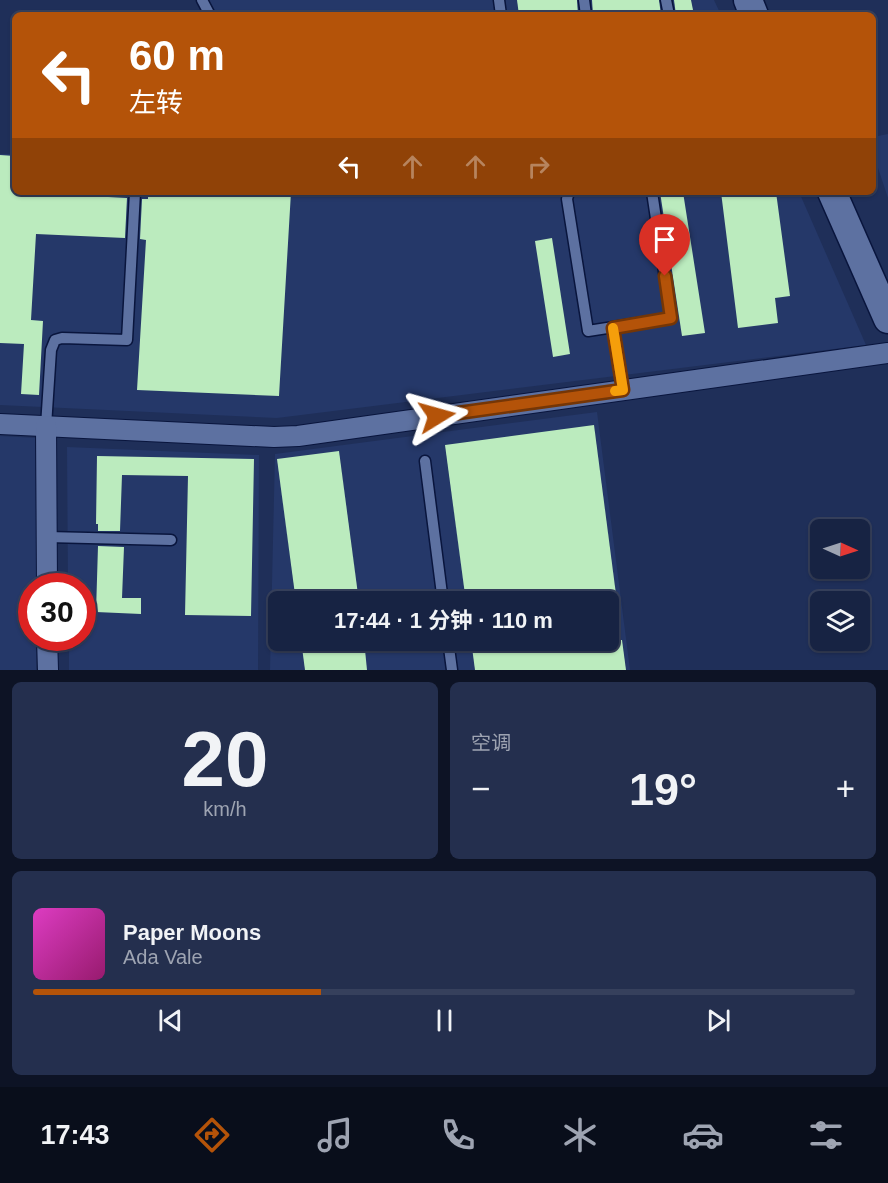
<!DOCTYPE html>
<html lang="zh">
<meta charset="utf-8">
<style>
:root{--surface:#172343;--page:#242f4e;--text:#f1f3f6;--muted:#9ea4b2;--line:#36405c;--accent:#b45309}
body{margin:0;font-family:Helvetica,"Noto Sans SC",sans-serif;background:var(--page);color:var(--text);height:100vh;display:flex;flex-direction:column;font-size:22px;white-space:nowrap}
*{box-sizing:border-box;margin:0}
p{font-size:20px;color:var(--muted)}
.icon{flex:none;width:33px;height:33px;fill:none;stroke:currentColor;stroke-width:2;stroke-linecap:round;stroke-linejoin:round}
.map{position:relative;height:670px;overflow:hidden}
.details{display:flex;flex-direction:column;gap:12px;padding:12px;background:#0d1325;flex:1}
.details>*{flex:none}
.hud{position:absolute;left:12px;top:12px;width:864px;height:183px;border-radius:9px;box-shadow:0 2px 4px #0004,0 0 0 2px var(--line);background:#b45309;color:#fff;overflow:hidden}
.needle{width:39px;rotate:93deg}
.controls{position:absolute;left:810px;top:519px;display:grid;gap:12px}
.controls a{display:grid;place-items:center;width:60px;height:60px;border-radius:9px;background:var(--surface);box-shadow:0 2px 4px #0004,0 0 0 2px var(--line);font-size:30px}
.speed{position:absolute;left:18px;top:573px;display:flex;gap:12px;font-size:30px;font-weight:700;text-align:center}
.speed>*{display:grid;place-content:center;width:78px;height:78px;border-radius:50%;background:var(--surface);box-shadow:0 2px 4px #0004,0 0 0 2px var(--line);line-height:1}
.speed .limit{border:9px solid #d22;background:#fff;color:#111}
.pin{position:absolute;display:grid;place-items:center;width:51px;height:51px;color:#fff;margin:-62px -26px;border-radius:50% 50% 50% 0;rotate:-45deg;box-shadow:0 0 6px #0007}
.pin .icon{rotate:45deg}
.me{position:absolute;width:66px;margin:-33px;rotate:82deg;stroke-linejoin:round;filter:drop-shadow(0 0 4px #0008)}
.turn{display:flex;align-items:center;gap:21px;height:126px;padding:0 18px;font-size:27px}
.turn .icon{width:78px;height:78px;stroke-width:2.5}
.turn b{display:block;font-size:42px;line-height:51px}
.lanes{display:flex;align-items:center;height:57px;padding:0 18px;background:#0003;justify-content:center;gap:30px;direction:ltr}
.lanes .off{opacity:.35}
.big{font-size:45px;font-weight:700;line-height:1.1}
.details .tile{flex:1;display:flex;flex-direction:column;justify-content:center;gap:9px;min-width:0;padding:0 21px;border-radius:9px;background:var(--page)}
.details .dial{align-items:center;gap:0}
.dial b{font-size:78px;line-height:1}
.song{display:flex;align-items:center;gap:18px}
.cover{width:72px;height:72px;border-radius:9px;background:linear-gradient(135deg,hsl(310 70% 55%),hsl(320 70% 35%))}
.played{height:6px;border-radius:3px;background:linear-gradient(90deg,var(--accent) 35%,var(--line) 35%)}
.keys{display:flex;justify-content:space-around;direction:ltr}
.heat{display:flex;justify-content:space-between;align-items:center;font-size:33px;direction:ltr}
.details .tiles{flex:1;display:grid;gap:12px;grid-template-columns:1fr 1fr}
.tile:last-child{grid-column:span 2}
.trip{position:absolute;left:268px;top:591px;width:351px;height:60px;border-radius:9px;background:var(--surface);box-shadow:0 2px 4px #0004,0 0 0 2px var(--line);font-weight:700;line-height:60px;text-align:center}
.dock{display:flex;height:96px;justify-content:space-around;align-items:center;background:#090e1b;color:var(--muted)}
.dock .icon{width:42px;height:42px}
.dock .active{color:var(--accent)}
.dock b{font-size:27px;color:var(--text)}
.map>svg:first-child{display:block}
.built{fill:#253869;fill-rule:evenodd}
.building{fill:#bbebbe}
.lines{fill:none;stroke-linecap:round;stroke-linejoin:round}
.lane-casing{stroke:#09153d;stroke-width:13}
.street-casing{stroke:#09153d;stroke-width:22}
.secondary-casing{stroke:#09153d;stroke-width:31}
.lane{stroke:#5d71a1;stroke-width:10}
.street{stroke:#5d71a1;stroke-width:20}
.secondary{stroke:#5d71a1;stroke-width:28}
.route-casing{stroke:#753606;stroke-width:15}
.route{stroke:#b45309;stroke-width:10}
.slow{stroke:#f59e0b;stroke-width:10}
</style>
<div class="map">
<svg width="888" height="670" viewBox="0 0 888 670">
<rect width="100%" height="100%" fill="#1f2f59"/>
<g class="built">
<polygon points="196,0 714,0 721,15 204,15"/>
<polygon points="888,134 888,198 873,153 873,137"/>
<polygon points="0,154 15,154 15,192 799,192 866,345 277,418 0,405"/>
<path d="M597,412l33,258h-360l5,-216zM279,602h330v38h-330z"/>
<polygon points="0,436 37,438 37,586 32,586 32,638 36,638 36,670 0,670"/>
<polygon points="67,447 259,455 258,670 69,670 69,638 82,638 82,586 68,586"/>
</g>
<g class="building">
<polygon points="517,0 577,0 578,15 519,15"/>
<polygon points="592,0 659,0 661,15 593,15"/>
<polygon points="674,0 691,0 694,15 676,15"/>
<polygon points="0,155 15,156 15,192 127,198 125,238 36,234 31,320 43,321 39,395 21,394 24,344 0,343"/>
<polygon points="148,192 291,192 279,396 137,390 146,240 140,239 142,199 148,199"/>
<polygon points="660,192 683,192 705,333 682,336"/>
<polygon points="721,192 776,192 790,296 775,298 778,323 738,328"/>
<polygon points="552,238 570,354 553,357 535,241"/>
<polygon points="594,425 617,602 466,602 445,445"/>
<polygon points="339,451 359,602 296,602 277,459"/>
<polygon points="97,456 254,459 251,616 185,615 188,476 122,475 120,531 98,531 98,524 96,524"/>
<polygon points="98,546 124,547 122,598 141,598 141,614 96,612"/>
<polygon points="301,640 364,640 367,670 305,670"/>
<polygon points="471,640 622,640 626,670 475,670"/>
</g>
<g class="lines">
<g class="lane-casing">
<g id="lane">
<polyline points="202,0 210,15"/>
<polyline points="499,0 501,15"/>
<polyline points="584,0 586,15"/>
<polyline points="666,0 669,15"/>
<polyline points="569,192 567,199 588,331 671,318 652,192"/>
<polyline points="613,328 623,390"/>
<polyline points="46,426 51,350 55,340 62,338 127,340 135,192"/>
<polyline points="425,461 443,602"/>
<polyline points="47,537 171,540"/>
<polyline points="448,640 452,670"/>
</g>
</g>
<g class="street-casing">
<g id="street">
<polyline points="0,424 274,437 298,436 888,353"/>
<polyline points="46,426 47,586"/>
<polyline points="47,638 48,670"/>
</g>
</g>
<g class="secondary-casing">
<g id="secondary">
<polyline points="748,0 754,15"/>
<polyline points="832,192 888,319"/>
</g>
</g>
<use href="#lane" class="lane"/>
<use href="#street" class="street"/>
<use href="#secondary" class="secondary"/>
</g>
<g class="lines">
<g class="route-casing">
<polyline id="route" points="437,416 623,390 613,328 671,318 665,276"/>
</g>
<use href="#route" class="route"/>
<polyline class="slow" points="613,328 623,390 615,391"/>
</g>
</svg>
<div class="controls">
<a><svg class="needle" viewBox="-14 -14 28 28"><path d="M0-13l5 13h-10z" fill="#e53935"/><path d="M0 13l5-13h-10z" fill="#9ea4b2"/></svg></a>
<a><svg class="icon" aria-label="layers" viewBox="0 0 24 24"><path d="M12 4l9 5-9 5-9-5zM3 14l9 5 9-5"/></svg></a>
</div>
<div class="speed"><div class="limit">30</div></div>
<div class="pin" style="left:665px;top:276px;background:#d93025"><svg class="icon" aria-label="arrive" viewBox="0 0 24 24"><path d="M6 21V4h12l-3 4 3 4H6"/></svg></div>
<svg class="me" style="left:437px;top:416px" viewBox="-20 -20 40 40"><path d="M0-17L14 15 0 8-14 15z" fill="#b45309" stroke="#fff" stroke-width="4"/></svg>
<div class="trip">17:44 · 1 分钟 · 110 m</div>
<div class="hud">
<div class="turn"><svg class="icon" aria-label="left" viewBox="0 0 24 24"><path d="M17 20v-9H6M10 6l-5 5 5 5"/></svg><div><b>60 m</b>左转</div></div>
<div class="lanes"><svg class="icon" aria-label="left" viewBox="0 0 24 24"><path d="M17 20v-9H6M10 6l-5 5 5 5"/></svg><svg class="icon off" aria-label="ahead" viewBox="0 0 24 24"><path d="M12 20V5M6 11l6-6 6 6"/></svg><svg class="icon off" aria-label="ahead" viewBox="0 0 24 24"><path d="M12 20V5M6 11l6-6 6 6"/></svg><svg class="icon off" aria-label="right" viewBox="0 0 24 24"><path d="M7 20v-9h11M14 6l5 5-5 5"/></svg></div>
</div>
</div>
<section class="details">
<div class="tiles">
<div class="tile dial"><b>20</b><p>km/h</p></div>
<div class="tile"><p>空调</p>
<div class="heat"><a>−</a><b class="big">19°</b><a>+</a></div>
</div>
<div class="tile">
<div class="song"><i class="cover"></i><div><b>Paper Moons</b><p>Ada Vale</p></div></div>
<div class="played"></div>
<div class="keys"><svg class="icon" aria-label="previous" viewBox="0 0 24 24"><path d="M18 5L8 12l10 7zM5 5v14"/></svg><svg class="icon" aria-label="pause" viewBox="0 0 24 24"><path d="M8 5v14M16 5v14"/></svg><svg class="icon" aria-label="next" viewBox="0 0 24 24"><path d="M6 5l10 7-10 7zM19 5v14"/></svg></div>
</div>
</div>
</section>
<nav class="dock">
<b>17:43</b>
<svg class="icon active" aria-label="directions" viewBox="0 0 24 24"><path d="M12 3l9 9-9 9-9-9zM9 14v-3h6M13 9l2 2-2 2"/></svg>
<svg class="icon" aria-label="music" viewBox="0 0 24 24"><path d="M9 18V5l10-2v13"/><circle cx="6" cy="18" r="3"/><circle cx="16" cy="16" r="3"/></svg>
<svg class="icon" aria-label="phone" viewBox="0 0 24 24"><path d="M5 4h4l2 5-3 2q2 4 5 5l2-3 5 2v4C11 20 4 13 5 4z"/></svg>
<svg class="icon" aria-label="climate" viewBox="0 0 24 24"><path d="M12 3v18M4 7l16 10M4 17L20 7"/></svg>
<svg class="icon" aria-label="car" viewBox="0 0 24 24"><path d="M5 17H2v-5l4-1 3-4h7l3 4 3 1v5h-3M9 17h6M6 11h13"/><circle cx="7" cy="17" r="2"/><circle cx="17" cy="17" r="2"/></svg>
<svg class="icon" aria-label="filters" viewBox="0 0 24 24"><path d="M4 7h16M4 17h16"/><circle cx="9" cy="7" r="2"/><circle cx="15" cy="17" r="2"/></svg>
</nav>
